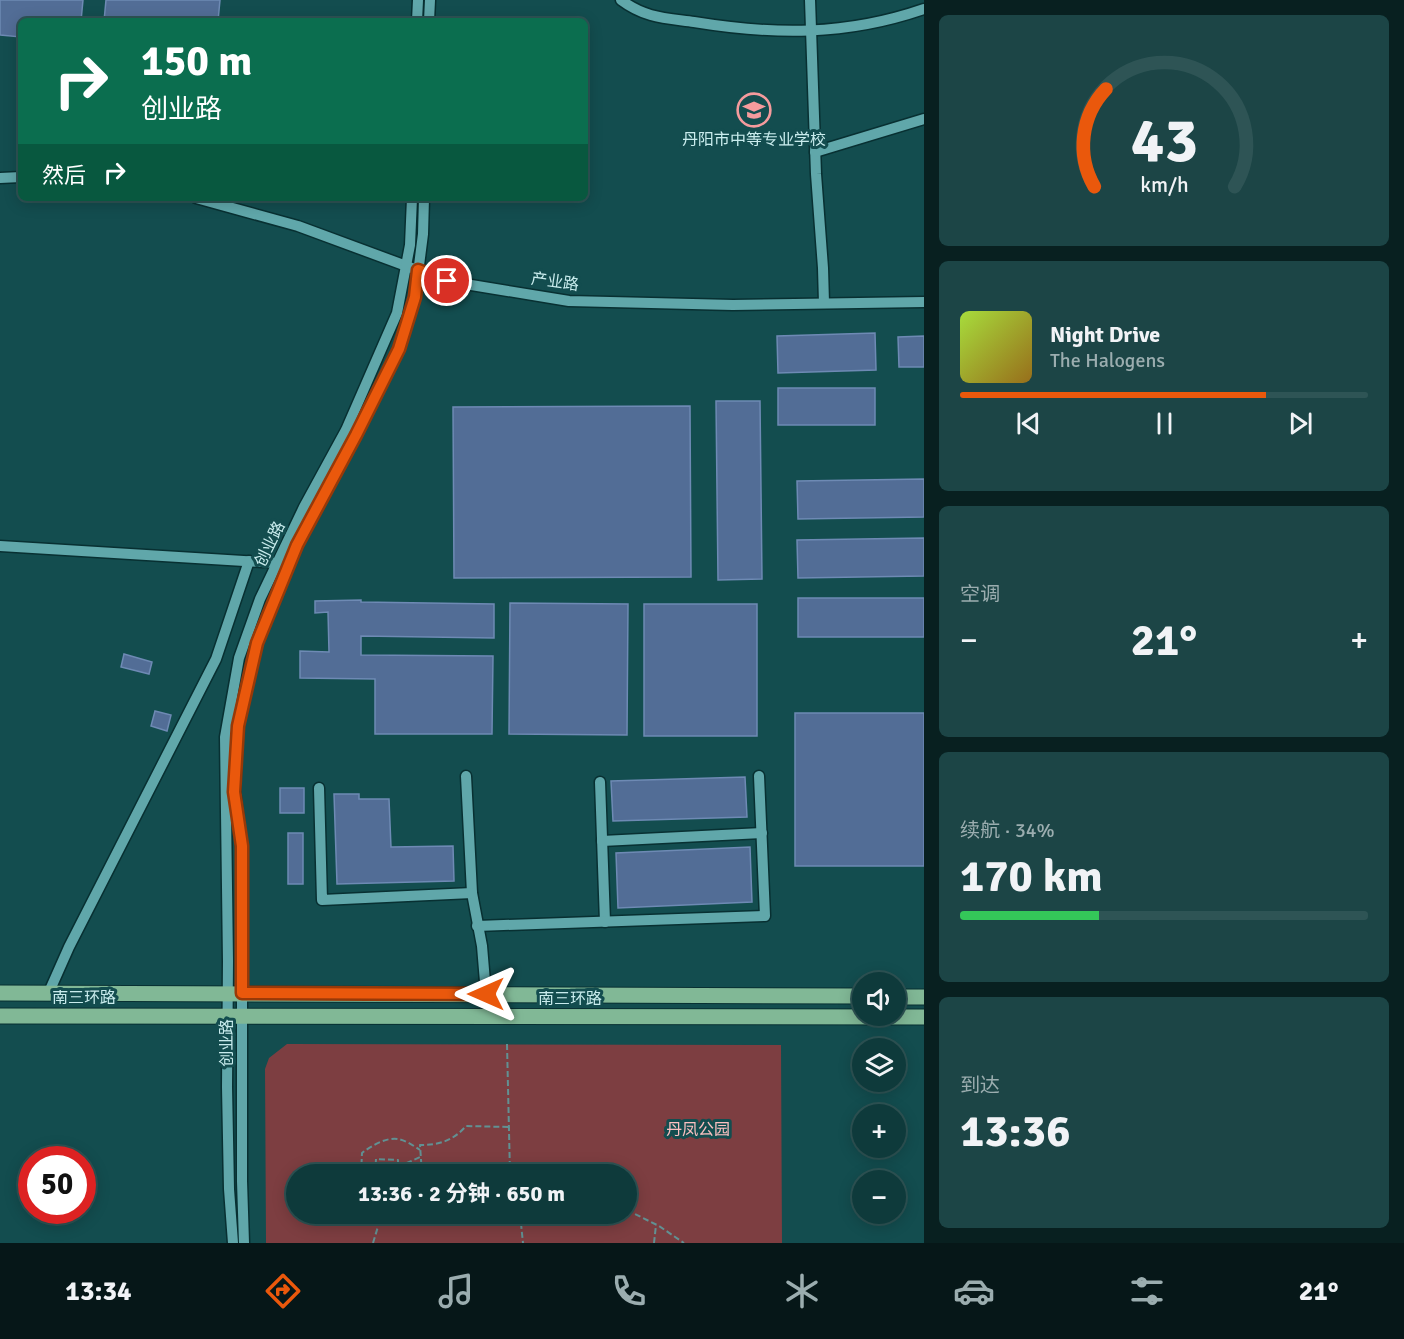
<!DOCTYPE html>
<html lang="zh">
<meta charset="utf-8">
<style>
:root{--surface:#0e3a3b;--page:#1c4546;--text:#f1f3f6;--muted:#9badaf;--line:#2e5455;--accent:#ea580c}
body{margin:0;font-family:Signika,"Noto Sans SC",sans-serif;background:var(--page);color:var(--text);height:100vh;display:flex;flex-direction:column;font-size:22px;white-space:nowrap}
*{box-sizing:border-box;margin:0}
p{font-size:20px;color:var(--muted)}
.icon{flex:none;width:33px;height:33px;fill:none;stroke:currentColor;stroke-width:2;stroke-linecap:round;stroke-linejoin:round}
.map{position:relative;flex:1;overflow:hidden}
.sheet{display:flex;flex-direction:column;gap:15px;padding:15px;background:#082020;width:480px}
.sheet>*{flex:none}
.banner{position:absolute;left:18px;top:18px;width:570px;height:183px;border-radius:9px;box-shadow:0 3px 15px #0003,0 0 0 2px var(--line);background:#0b6e4f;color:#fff;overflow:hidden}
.buttons{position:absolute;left:852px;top:972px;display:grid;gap:12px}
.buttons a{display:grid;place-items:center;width:54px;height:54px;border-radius:50%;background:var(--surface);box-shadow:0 3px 15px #0003,0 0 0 2px var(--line);font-size:30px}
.speed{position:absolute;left:18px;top:1146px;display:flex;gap:12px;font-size:30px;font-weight:700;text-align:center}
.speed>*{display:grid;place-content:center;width:78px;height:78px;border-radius:50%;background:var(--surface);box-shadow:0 3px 15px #0003,0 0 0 2px var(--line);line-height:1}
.speed .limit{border:9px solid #d22;background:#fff;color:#111}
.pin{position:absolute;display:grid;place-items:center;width:51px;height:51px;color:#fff;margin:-26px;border:3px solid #fff;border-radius:50%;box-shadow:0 2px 6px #0007}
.me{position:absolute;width:66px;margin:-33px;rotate:270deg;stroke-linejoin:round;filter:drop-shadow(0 0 4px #0008)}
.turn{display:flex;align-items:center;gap:21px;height:126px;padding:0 24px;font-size:27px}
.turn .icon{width:78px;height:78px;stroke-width:2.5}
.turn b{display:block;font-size:42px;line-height:51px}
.then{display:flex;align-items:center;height:57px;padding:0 24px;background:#0003;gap:12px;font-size:22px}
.big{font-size:45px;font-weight:700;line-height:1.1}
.sheet .card{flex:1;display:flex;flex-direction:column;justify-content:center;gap:9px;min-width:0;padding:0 21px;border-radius:9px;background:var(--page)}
.sheet .dial{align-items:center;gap:0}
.dial svg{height:156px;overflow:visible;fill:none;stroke:var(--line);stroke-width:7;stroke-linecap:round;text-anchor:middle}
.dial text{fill:var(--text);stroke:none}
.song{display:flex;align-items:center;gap:18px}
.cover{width:72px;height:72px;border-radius:9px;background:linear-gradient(135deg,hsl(80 70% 55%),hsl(40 70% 35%))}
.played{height:6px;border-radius:3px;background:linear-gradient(90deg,var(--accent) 75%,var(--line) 75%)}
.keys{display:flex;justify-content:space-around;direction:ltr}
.heat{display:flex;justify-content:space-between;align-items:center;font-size:33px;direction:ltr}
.charge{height:9px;border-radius:4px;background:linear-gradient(90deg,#34c759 34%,var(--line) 0)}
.trip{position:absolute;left:286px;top:1164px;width:351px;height:60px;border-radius:30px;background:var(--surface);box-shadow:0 3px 15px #0003,0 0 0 2px var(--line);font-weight:700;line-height:60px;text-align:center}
.menu{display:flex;height:96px;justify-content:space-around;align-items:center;background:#061718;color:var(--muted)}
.menu .icon{width:42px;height:42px}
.menu .active{color:var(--accent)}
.menu b{font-size:27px;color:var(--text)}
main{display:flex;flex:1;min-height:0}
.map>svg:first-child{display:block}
.green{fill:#7d3e41;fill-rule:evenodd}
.building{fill:#526d96;stroke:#6e8ab4;stroke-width:1.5}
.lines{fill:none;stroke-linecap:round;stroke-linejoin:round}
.minor-casing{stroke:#083032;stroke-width:13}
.major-casing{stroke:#083032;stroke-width:17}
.path{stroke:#619193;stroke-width:2;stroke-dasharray:6 3;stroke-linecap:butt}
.minor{stroke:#60a7aa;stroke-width:10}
.major{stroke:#81b896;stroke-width:15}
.route-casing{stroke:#983908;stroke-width:15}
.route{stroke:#ea580c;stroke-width:10}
.labels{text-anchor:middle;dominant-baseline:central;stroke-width:6;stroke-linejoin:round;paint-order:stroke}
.poi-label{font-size:16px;fill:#c9eced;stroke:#134d4f}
.street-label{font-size:16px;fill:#c9eced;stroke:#134d4f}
.park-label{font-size:16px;fill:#fcc0c0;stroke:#134d4f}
</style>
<main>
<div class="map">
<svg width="924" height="1243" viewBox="0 0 924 1243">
<rect width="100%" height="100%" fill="#134d4f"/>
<path class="green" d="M287,1044l494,1 1,198h-516l-1,-174 4,-11zM297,1174h330v40h-330z"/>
<g class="building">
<polygon points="0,0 83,0 81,21 21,21 21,37 0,35"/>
<polygon points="106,0 220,0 218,21 104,21"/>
<polygon points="875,333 876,370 778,373 777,336"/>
<polygon points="924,336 924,367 899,367 898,337"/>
<rect x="778" y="388" width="97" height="37"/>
<polygon points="716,401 760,401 762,579 718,580"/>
<polygon points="690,406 691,577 454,578 453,407"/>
<polygon points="924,479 924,517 798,519 797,481"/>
<polygon points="924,538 924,576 798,578 797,540"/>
<rect x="798" y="598" width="126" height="39"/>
<polygon points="361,600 361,602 494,604 494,638 361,636 361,655 493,656 492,734 375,734 375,679 300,678 300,651 329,652 328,612 315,613 315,601"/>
<polygon points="510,603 628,604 627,735 509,734"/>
<rect x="644" y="604" width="113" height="132"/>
<polygon points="124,654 152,662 149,674 121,667"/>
<polygon points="155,711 171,715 167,731 151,726"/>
<rect x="795" y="713" width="129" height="153"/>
<polygon points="745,777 747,817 613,821 611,781"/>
<rect x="280" y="788" width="24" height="25"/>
<polygon points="334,794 359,794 359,799 389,799 391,847 453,846 454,881 337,884"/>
<rect x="288" y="833" width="15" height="51"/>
<polygon points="750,847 752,902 618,908 616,853"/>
</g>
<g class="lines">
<g class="minor-casing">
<g id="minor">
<path d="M621,0c24,18 44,18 73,22 80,13 152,14 230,-13"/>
<polyline points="810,0 816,174 823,268 824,303"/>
<polyline points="417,21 418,0"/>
<polyline points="429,21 430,0"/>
<polyline points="815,152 924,119"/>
<polyline points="0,178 21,177"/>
<polyline points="196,198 298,226 447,281 569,301 733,305 924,302"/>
<polyline points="0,546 277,563"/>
<polyline points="466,776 472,893 482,946 486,994"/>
<polyline points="600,782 605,922"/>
<polyline points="319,788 322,900 472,893"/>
<polyline points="602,841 762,833"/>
<polyline points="477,926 765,916 759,776"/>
<polyline points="49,992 69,947 216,659 249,561"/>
<polyline points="233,1243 229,1189 227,1087 228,961 225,737 239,658 260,599 304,507 346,430 397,313 410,245 412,198"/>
<polyline points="244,1243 242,1181 242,846 235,791 238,726 257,643 297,545 356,435 399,349 415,297 423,234 424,198"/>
</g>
</g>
<g class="major-casing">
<g id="major">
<polyline points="0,993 862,996"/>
<polyline points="896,997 924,997"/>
<polyline points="0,1016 924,1017"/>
</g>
</g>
<g class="path">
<polyline points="507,1044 510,1174"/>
<polyline points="398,1167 420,1157"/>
<path d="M361,1174l1,-21c9,-7 24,-16 36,-14 7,1 16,7 22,11"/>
<polyline points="375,1174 376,1159 398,1160 398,1174"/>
<path d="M422,1174l-2,-29c19,0 33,-4 46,-19l43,1"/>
<polyline points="514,1174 515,1174"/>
<polyline points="627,1210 659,1226 684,1243"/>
<polyline points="520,1214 523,1243"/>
<polyline points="373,1243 380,1220 385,1214"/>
<polyline points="654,1243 656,1225"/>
</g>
<use href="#minor" class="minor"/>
<use href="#major" class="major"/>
</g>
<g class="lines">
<g class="route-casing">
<polyline id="route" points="447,281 418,270 415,297 399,349 356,435 297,545 257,643 238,726 234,792 242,846 242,993 486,994"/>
</g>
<use href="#route" class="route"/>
</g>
<defs>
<g id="school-ring" transform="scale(1.725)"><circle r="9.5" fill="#134d4f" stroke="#f59b9d" stroke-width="1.5"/><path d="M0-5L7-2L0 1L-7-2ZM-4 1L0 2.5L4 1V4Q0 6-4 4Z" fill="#f59b9d"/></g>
</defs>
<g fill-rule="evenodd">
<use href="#school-ring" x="754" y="110"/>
</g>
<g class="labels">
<g class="poi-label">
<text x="754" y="140">丹阳市中等专业学校</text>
</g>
<g class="street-label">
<text transform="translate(555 282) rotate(8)">产业路</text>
<text transform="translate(270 544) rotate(-64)">创业路</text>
<text x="84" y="998">南三环路</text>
<text x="570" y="999">南三环路</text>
<text transform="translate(227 1043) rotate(-90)">创业路</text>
</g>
<g class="park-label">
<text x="698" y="1130">丹凤公园</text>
</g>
</g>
</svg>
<div class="buttons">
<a><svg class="icon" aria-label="sound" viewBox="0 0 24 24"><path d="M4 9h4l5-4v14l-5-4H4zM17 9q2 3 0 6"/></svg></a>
<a><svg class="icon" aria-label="layers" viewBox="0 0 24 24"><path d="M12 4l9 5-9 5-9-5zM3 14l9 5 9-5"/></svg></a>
<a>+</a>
<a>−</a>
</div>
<div class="speed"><div class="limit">50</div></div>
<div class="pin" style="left:447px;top:281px;background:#d93025"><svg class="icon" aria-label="arrive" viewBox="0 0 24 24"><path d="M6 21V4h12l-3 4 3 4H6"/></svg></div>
<svg class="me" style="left:486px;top:994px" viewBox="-20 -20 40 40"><path d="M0-17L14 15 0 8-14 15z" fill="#ea580c" stroke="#fff" stroke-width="4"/></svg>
<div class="trip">13:36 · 2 分钟 · 650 m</div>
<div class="banner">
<div class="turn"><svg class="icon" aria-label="right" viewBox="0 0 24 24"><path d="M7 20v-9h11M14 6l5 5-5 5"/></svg><div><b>150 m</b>创业路</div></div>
<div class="then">然后<svg class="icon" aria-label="right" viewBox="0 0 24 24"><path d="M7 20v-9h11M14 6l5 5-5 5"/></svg></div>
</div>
</div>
<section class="sheet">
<div class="card dial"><svg viewBox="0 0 100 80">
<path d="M14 69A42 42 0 1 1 86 69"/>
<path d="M14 69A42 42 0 0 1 20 19" stroke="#ea580c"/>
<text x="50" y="56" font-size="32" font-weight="700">43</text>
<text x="50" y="72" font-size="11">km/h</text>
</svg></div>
<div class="card">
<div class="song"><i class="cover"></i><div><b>Night Drive</b><p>The Halogens</p></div></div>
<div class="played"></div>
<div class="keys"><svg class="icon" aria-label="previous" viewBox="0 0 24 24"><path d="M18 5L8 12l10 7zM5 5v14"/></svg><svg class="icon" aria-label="pause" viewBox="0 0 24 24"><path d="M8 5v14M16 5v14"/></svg><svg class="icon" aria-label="next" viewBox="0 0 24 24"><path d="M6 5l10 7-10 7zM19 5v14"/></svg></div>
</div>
<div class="card"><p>空调</p>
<div class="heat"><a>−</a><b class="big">21°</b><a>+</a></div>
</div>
<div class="card"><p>续航 · 34%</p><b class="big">170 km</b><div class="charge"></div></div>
<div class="card"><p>到达</p><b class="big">13:36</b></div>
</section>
</main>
<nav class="menu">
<b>13:34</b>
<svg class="icon active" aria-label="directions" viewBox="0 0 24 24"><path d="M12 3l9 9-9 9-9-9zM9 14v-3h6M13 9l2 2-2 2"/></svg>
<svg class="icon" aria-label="music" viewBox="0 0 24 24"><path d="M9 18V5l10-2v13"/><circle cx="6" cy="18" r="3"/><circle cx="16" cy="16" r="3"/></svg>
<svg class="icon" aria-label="phone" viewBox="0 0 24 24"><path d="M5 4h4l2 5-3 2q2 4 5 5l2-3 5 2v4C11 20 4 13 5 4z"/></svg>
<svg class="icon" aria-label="climate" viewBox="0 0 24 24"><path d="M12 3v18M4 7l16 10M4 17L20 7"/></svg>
<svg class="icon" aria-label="car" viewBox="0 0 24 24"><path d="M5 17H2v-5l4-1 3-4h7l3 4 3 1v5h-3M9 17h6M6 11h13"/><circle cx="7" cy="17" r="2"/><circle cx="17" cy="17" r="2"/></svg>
<svg class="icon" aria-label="filters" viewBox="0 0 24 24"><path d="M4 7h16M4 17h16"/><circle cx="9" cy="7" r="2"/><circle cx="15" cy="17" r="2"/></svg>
<b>21°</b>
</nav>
